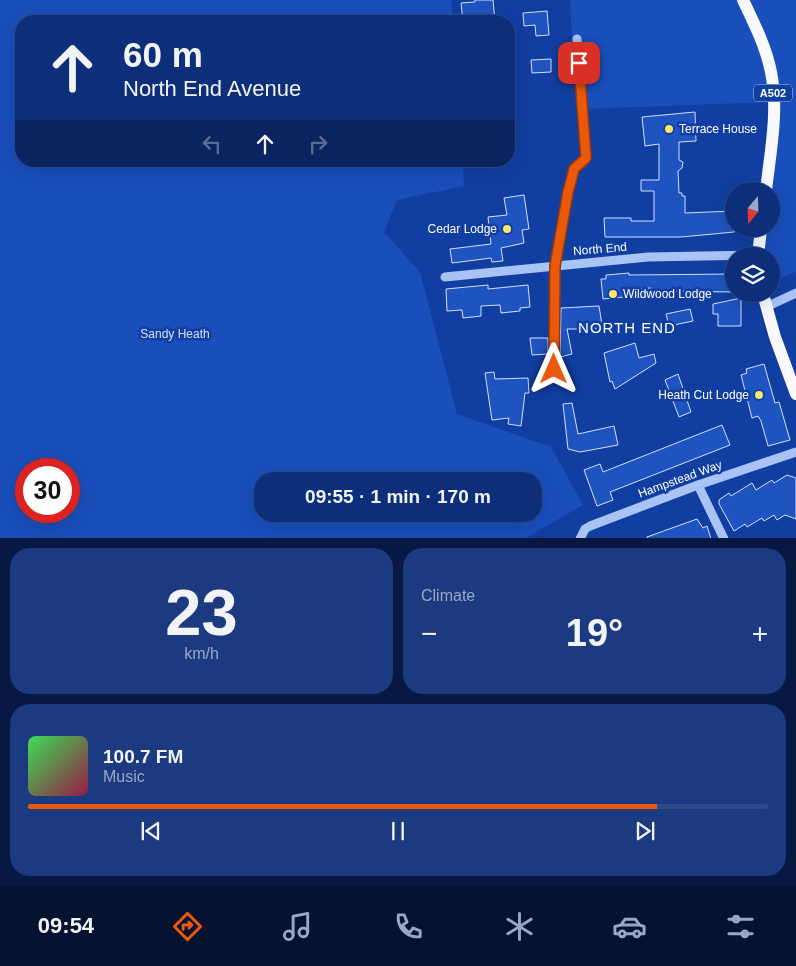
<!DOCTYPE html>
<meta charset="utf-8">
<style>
:root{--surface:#0d2e79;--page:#1b3a80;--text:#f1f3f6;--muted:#9aa8c6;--line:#2d4a8a;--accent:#ea580c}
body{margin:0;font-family:Arial,sans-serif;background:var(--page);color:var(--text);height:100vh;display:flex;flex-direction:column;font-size:19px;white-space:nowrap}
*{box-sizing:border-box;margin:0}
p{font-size:16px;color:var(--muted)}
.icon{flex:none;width:28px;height:28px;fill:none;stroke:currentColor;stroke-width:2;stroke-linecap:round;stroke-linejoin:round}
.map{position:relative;height:538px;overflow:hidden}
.side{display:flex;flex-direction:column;gap:10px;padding:10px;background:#071943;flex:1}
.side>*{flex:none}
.guide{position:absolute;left:15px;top:15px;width:500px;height:152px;border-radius:20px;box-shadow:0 5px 20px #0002,0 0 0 1px var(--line);background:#0d2e79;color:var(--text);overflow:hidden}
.needle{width:32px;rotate:199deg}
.fabs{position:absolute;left:725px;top:182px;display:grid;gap:10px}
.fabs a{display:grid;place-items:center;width:55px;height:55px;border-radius:50%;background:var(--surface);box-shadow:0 5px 20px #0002,0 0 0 1px var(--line);font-size:25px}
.speed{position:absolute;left:15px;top:458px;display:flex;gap:10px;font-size:25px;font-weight:700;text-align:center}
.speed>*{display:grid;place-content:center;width:65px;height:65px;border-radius:50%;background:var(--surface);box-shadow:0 5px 20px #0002,0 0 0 1px var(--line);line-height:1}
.speed .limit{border:8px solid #d22;background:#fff;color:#111}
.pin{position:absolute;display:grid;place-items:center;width:42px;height:42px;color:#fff;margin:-21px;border-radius:10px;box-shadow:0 2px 8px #0006}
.me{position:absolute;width:55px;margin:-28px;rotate:0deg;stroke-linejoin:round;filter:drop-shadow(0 0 4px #0008)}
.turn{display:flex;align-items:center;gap:18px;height:105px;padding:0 25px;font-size:22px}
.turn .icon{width:65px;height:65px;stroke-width:2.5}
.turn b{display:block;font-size:35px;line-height:42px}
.lanes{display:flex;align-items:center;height:48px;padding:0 25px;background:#0003;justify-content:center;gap:25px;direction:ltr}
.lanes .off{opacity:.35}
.big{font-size:38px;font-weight:600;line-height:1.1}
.side .card{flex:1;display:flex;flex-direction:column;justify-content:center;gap:8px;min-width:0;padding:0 18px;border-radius:20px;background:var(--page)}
.side .dial{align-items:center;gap:0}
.dial b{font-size:65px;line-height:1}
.song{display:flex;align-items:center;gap:15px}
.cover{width:60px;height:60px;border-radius:8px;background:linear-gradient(135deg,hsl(130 70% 55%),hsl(340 70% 35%))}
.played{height:5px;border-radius:2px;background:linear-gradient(90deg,var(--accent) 85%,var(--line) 85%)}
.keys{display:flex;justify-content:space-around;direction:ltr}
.heat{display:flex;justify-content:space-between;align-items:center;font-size:28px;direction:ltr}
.side .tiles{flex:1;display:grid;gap:10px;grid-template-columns:1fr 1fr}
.card:last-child{grid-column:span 2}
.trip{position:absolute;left:254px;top:472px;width:288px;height:50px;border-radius:20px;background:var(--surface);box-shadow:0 5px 20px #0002,0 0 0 1px var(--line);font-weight:600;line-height:50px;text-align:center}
.tabs{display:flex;height:80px;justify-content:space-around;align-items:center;background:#051230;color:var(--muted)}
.tabs .icon{width:35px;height:35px}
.tabs .selected{color:var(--accent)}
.tabs b{font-size:22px;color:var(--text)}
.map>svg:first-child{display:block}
.green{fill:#194ebb;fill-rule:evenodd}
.building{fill:#1f53c0;stroke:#d3e1fe}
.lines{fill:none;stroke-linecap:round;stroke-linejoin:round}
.minor{stroke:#aac3f5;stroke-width:9}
.major{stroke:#f8faff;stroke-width:12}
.route-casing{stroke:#983908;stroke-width:12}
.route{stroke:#ea580c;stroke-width:9}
.poi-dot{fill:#ffe76e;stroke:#113ea1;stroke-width:2}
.labels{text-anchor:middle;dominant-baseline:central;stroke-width:5;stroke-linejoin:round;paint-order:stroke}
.shield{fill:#113ea1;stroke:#b8c5e3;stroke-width:1}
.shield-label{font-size:11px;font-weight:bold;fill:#fff}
.poi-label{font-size:12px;fill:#fff;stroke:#113ea1;text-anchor:start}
.street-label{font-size:12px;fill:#fff;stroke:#113ea1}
.park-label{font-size:12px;fill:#d3e1fe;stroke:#113ea1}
.quarter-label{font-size:15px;letter-spacing:1px;fill:#fff;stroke:#113ea1}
</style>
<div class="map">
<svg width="796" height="539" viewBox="0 0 796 539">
<rect width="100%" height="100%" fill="#113ea1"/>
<g class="green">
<path d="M0,0h451l2,21h-432v140h442l1,25 -67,14 -13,32 36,40 37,142 94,33 32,58 -57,33h-526zM26,469h43v42h-43zM262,481h270v33h-270z"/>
<polygon points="570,0 796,0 796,272 771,282 771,256 758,256 761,229 771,229 774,102 585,109 580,39 572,39"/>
</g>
<g class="building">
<polygon points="475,0 493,0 495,21 463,21 461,3 475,2"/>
<polygon points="547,11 549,35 536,36 535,25 524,26 523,13"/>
<polygon points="551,59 551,72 532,73 531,60"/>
<polygon points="695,112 696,141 679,142 679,160 683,162 682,168 678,171 679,193 682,193 682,196 685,196 685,213 734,211 734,232 681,237 605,237 604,218 631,218 631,221 654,221 654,191 641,191 641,180 659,180 659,144 645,146 642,117"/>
<polygon points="524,195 529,229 522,230 524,243 501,248 503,261 492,262 491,258 452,263 450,249 491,244 488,217 507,215 504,198"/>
<polygon points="629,273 629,275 734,274 734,292 650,291 651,288 624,290 624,297 603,299 601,279 606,279 606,275"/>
<polygon points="488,285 488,289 528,285 530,307 520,308 520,311 501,313 500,305 481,306 481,316 463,318 462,310 447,311 446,289"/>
<polygon points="741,298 741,326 718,326 718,314 713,314 713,304"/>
<polygon points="599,306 602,325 597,325 598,329 567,329 572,354 560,357 561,308"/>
<polygon points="690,309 693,321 669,326 666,314"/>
<polygon points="530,338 548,338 548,354 532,355"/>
<polygon points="635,343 639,358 654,354 656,363 615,389 612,381 610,382 604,353"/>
<polygon points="764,364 775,403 779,402 790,440 768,446 761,421 758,416 752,418 741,375 747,373 746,369"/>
<polygon points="494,372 495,379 528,378 529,393 525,393 521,426 508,424 509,418 492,420 485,373"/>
<polygon points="678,374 691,412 679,417 665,380"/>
<polygon points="572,403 578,434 614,426 618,445 580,452 568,449 563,404"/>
<polygon points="722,425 730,445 610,492 613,500 597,506 584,470 600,464 603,472"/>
<polygon points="787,475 796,478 796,519 785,515 777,520 774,515 764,521 762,518 747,527 745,524 734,531 719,504 719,500 729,493 731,496 752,483 756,490 772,480 774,483"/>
<polygon points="697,519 703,528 707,526 711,539 647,539 647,537"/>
</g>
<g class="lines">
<g class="minor">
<polyline points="445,277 648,257 758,255"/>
<polyline points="766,307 796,293"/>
<polyline points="554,369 555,265 568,192 574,169 586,157 577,39"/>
<polyline points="698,485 724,539"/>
<polyline points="580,539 585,529 590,526 698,485 796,452"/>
</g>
<g class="major">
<path d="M743,0c11,23 23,47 28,72 8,39 -1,81 -5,119"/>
<polyline points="758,256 761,229"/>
<polyline points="763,294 775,337 796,394"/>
</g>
</g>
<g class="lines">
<g class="route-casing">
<polyline id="route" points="554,369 555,266 568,192 574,169 586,158 579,63"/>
</g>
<use href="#route" class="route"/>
</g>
<g class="poi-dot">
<circle cx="669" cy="129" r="5"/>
<circle cx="507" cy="229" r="5"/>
<circle cx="613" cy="294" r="5"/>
<circle cx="759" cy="395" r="5"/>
</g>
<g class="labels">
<rect class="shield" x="754" y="84.5" width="38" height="17" rx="4"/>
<g class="shield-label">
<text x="773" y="93">A502</text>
</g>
<g class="poi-label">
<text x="679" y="129">Terrace House</text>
<text x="497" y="229" text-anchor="end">Cedar Lodge</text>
<text x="623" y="294">Wildwood Lodge</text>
<text x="749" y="395" text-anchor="end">Heath Cut Lodge</text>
</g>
<g class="street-label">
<text transform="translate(600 249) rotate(-5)">North End</text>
<text transform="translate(680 479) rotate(-20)">Hampstead Way</text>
</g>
<g class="park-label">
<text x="175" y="334">Sandy Heath</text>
</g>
<g class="quarter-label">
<text x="627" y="327">NORTH END</text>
</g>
</g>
</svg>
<div class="fabs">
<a><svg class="needle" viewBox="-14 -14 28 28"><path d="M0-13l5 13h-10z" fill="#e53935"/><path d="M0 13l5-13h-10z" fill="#9aa8c6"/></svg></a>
<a><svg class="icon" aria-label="layers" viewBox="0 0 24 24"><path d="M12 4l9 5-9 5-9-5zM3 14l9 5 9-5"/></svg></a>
</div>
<div class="speed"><div class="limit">30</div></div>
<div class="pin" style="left:579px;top:63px;background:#d93025"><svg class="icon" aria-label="arrive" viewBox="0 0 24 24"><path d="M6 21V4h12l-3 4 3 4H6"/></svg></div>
<svg class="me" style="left:554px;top:369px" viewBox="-20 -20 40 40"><path d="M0-17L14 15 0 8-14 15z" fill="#ea580c" stroke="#fff" stroke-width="4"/></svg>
<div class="trip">09:55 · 1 min · 170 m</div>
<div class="guide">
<div class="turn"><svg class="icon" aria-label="ahead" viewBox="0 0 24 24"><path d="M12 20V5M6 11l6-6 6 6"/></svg><div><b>60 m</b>North End Avenue</div></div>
<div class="lanes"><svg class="icon off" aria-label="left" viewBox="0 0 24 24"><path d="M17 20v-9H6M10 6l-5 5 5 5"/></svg><svg class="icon" aria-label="ahead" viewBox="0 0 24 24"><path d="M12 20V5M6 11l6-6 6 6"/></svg><svg class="icon off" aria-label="right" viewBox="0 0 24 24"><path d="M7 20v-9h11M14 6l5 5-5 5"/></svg></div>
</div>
</div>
<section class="side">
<div class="tiles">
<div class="card dial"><b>23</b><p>km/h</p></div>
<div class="card"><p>Climate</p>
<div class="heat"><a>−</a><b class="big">19°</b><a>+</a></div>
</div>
<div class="card">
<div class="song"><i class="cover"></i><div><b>100.7 FM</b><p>Music</p></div></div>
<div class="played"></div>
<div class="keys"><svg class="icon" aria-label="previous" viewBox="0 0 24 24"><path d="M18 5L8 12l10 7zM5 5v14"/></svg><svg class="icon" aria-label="pause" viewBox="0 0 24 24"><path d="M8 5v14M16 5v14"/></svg><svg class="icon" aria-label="next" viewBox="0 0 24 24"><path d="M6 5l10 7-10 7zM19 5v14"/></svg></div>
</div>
</div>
</section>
<nav class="tabs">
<b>09:54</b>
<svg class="icon selected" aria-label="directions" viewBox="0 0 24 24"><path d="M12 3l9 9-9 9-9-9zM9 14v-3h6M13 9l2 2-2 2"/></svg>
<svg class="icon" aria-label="music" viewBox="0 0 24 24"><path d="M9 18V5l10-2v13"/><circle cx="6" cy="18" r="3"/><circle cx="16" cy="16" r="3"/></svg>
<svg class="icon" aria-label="phone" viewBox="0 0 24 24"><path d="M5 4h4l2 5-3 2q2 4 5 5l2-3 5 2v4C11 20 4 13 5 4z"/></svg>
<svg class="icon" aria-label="climate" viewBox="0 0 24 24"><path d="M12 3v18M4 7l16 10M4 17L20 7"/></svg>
<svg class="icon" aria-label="car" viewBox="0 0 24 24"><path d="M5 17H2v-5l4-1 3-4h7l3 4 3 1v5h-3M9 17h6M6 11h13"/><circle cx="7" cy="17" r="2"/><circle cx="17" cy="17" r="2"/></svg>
<svg class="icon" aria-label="filters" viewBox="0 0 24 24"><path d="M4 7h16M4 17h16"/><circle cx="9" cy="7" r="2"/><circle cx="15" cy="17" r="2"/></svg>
</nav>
